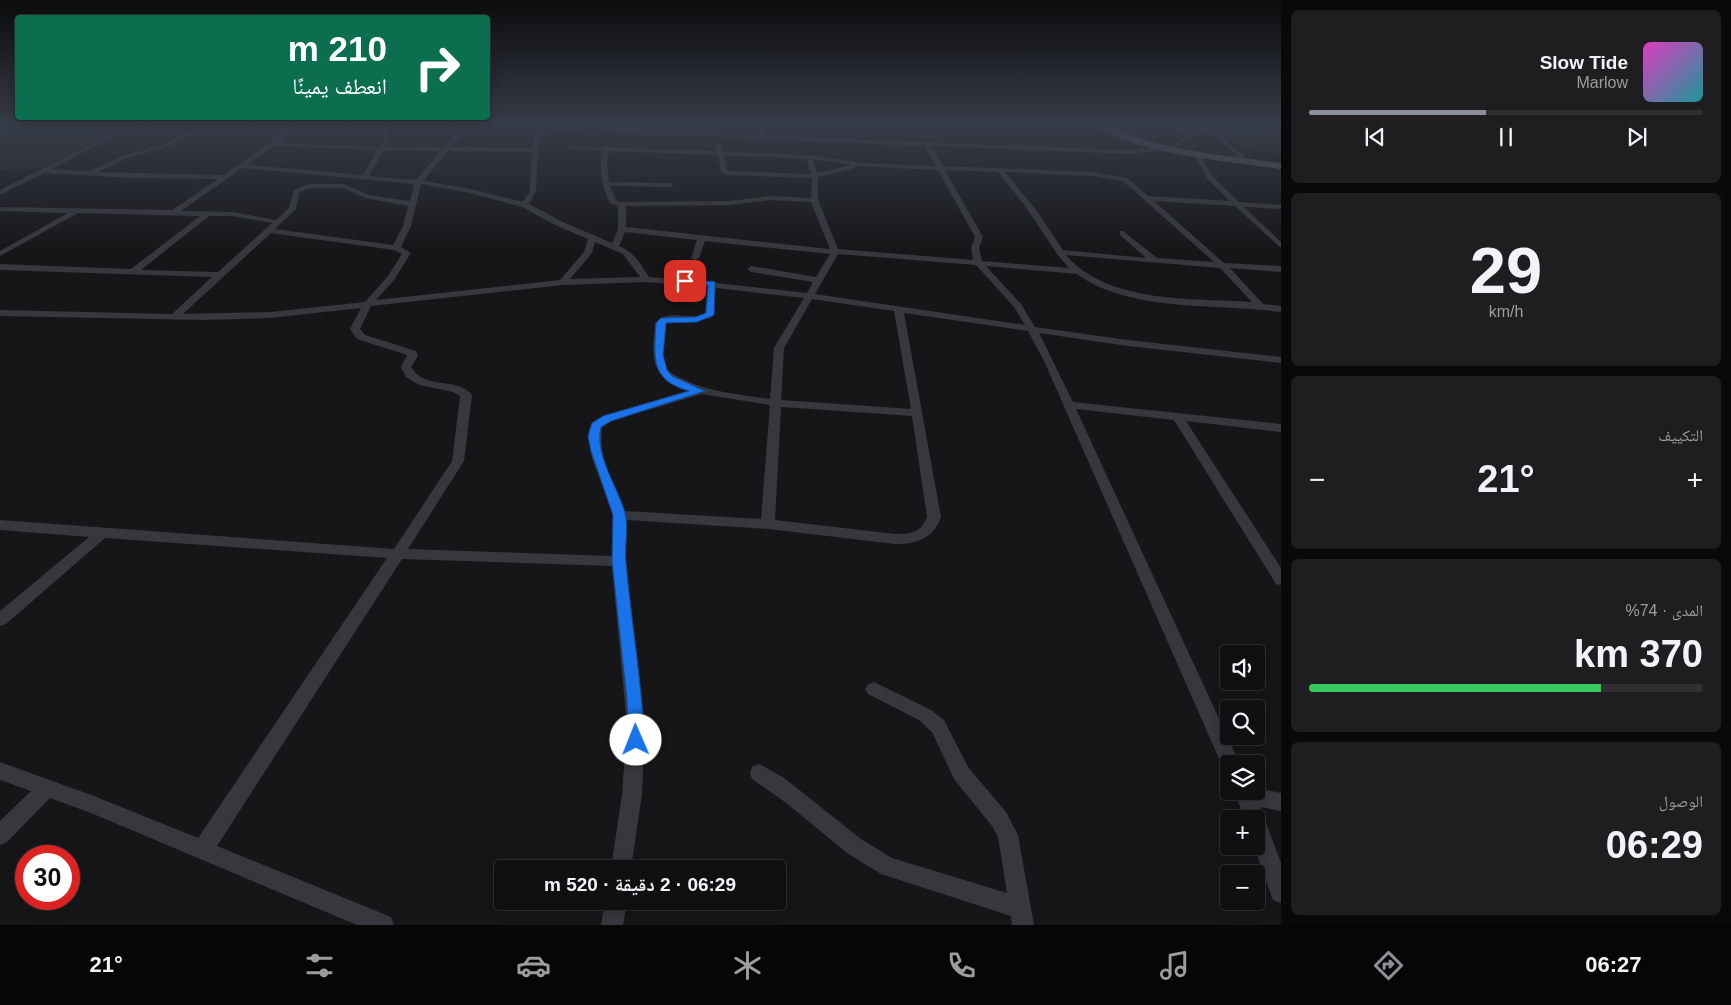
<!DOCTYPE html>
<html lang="ar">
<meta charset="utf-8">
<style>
:root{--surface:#101012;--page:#1e1e20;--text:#f1f3f6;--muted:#9c9d9f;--line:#303032;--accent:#8c9099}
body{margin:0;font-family:Helvetica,"Noto Naskh Arabic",sans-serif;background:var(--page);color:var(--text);direction:rtl;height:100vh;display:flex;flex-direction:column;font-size:19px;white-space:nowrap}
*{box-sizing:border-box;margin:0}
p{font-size:16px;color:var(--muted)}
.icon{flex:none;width:28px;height:28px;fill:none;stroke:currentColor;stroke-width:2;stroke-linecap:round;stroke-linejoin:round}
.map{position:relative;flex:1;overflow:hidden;direction:ltr}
.side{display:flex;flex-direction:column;gap:10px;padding:10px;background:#09090a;width:450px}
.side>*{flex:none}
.top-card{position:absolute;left:15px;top:15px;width:475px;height:105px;border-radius:5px;box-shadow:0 2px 12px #0003,0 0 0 1px var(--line);direction:rtl;background:#0b6e4f;color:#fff;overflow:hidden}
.controls{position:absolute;left:1220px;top:645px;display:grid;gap:10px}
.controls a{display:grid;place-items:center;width:45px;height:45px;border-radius:5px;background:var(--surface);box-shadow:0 2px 12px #0003,0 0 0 1px var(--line);font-size:25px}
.speed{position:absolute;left:15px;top:845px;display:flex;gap:10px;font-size:25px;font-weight:700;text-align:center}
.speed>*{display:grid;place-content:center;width:65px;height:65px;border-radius:50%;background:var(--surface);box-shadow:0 2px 12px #0003,0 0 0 1px var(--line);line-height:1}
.speed .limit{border:8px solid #d22;background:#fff;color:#111}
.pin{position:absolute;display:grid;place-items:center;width:42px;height:42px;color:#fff;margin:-21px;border-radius:10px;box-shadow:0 2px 8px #0006}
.me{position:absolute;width:55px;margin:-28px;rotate:359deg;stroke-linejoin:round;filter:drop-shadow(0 0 4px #0008)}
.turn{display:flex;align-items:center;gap:18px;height:105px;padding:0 20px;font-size:22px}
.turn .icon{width:65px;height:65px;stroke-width:2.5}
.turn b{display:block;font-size:35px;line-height:42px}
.big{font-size:38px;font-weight:800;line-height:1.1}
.side .widget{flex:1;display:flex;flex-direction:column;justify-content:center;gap:8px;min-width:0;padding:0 18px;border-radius:8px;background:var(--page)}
.side .dial{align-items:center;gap:0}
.dial b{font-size:65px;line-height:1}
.song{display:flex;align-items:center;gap:15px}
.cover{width:60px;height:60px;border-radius:8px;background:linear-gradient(135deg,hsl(310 70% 55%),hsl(180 70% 35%))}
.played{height:5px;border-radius:2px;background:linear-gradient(90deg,var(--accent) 45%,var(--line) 45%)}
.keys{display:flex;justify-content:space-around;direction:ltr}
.heat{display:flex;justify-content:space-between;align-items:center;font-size:28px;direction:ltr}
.charge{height:8px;border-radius:4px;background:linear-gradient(90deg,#34c759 74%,var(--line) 0)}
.trip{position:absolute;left:494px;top:860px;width:292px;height:50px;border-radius:5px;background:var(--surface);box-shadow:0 2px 12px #0003,0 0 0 1px var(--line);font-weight:800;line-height:50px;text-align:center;direction:rtl}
.menu{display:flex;height:80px;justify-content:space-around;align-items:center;background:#060607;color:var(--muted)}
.menu .icon{width:35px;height:35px}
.menu .selected{color:var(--accent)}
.menu b{font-size:22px;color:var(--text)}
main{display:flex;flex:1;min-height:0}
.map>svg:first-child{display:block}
.built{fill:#222225}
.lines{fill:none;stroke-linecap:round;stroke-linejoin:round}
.minor{fill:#37383d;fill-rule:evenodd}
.major{fill:#53555c;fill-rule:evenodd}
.route{fill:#1a73e8;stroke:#114b97}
</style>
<main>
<section class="side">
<div class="widget">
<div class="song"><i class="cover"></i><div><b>Slow Tide</b><p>Marlow</p></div></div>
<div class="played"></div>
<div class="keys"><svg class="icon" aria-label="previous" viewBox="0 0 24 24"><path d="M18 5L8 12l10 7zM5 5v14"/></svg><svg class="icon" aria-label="pause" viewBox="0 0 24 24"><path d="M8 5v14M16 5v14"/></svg><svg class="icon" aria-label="next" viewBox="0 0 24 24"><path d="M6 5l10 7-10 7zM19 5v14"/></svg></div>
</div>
<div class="widget dial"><b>29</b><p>km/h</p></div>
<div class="widget"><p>التكييف</p>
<div class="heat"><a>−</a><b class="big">21°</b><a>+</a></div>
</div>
<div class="widget"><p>المدى · 74%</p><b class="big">370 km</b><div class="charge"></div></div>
<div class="widget"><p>الوصول</p><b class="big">06:29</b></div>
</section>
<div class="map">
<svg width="1281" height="925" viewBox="0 0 1281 925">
<rect width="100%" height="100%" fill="#161618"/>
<g class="built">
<polygon points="0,124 138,124 117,131 44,167 0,170"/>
<polygon points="1212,124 1281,124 1281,153 1242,150"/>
</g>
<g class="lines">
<g class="minor">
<path d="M138,124h9l-22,7 -74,38 38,2 34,-15 42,-12 22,-12 37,-4 63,1 7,-5h6l-22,19 102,4 4,-8 -2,-6 9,-9h6l-10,10 3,5 -4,8h58l10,-11 -6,-5 5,-7h6l-5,7 6,5 -9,11 81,1 6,-20 -55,-4 278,12 -7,-12h6l7,12 363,14 39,-4 20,-12 -33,-10h9l23,6 25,-1 31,27v2h-4l-30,-26h-11l-26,17 -43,5 -199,-8 12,20 151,6 33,6 21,18 82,5 -23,-23 -13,-24 3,-2 3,2 12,22 27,26 42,3v4l-37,-2 37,35v6l-46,-42 -81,-5 70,62 57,3v6l-51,-4 33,36 18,2v6c-63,-9 -151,1 -204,-38l-91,-8 35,38 14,23 93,13 153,17v6l-153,-17 -89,-13 34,69 208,22v8l-95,-11 95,147v17l-5,-1 -102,-164 -98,-11 164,355h-11v8l-5,-2 -179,-407 -17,-32 -124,-18 37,204c-8,22 -24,27 -46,27l-127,-15 -141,-9 -1,41 19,165 -3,68 -11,75h-20l11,-75 5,-68 -15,-160 -210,-7 -185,287 174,71 3,8h-37l-266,-112 -41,-15 -43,44 -7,3v-24l31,-30 -31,-11v-18l94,34 104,42 189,-280 -282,-20 -99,86 -6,2v-15l89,-74 -89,-7v-10l394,29 58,-88 8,-65 -7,-4 -34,-7 -13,-8 -5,-10 6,-12 -50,-16 -7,-10 11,-21 -91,10 -65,2 -205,-4v-6l172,4 40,-37 -212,-7v-6l131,5 69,-53 -122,-3 -78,43v-5l68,-38 -68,-2v-4l172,3 46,-31 -83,-1 -91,-5 -44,22v-5l121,-61zM543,129l382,17 11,20 -74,-3 -53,-8 -86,-3 -1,-6 -3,-2 -3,2 1,5 -151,-5 2,3 35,1c-5,20 -1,36 7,53l8,3v23l-6,14 -49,-21 -34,-18 7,-13 2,-41zM224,132l59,1 -59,42 -126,-3 29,-14 42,-12 19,-10zM274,146l103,4 -14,25 -116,-10zM384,150l57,1 -25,29 -47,-4zM448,151l84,1 -2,39 -7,11 -57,-14 -43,-7zM609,151l109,4 3,17 6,3 85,3 -1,20 -41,-2 -40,5 -110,1 -4,-2 -6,-14 60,1 3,-2 -3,-2 -61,-1 -2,-19zM724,155l82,4 5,15 -83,-3zM813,159l39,6 -35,8zM855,166l83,4 37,67 -4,11 2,12 -135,-11 -20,-49v-23l37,-9zM242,168l172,16 -4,17 -41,-6 -25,-11h-34l-16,6 -5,18 -13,12 -44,-8 -51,-1zM945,170l53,2 28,35 31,47 12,14 -87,-7 -3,-13 4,-11zM1005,172l89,4 29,5 91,81 -57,-4 -34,-27h-3v4l26,23 -83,-8 -26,-39zM421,184l45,8 56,15 35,19 31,13 -4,13 -24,28 -184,20 18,-20 17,-27 -10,-6 10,-21zM311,188h32l22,10 43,8 -5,20 -10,19 -118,-16 21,-20 3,-17zM770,200l41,2 19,47 -204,-22v-21l104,-1zM209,216h23l40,7 -54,49 -77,-2zM625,232l72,8 -6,18 4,2 4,-2 6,-17 125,13 -14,23 -65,-11 -4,3 4,3 62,10 -6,11 -91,-10 -4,-3 -4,2 -59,-5c-9,-14 -15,-25 -30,-31zM271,233l123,17 8,4 -14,22 -23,26 -95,10 -87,2zM595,242l28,12 17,23 -70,2 22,-26zM838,254l138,11 38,42 11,18 -210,-31zM1066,255l154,13 32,34c-59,-4 -144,2 -186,-47zM646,282l61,5 -2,27c-16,7 -36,-6 -50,9 -3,39 -6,54 36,67l-88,27 -13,9 -1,10 3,22 21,57 -1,41 -204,-7 56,-88 8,-66c-15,-19 -47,-4 -61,-28l7,-11 -2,-5 -51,-16 -5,-6 11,-23 192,-21zM716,288l88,10 -30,50 -4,51c-35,-5 -73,-8 -103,-29l-4,-15 2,-31c14,-8 33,0 48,-7zM812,299l82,12 17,98 -130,-9 3,-52zM702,394l68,11 -9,114 -136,-8c-11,-26 -27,-54 -23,-83l9,-7zM781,407l131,9 15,101c-6,16 -16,17 -32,17l-120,-14z"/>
<polygon points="348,124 354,124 346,131 342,131"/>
<polygon points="874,682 931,710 944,720 968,767 1006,812 1018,835 1034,925 1012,925 1011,916 881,874 847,853 785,802 752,779 750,773 752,767 759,764 783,777 861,839 892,858 1007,893 998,837 992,826 954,779 932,732 919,720 868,694 865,689 868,684"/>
<polygon points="1256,788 1281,793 1281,811 1260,807 1281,863 1281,903 1273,900 1254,846 1256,846 1256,819 1245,819 1234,791 1256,791"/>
<polygon points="605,901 627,901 623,925 601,925"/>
</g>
<path class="major" d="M1093,124c17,0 50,17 70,21 39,9 79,13 118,18v6c-46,-7 -153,-16 -188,-45z"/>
</g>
<linearGradient id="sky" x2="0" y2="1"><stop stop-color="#0c0c0d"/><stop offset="0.49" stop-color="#363c48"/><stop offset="1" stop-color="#363c48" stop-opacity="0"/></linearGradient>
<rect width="1281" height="253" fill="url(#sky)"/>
<path class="route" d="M685,279l30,3 -1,33 -17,7 -31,1 -3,32 4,15 5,6 33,15 -94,30 -10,6c-7,28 17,60 24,86 4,15 -1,34 1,50 5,59 16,117 18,177l-2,5 -6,3 -6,-3 -2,-5 -1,-40 -15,-139 1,-46 -22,-64 -3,-15 4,-13 11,-7 86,-25c-39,-11 -35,-33 -33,-68l5,-5 35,-1 10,-4 2,-28 -26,-2v-3z"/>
</svg>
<div class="controls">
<a><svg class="icon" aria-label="sound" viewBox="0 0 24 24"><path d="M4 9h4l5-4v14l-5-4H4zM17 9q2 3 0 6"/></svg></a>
<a><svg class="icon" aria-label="search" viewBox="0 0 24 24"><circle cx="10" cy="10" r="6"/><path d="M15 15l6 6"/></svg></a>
<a><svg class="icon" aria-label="layers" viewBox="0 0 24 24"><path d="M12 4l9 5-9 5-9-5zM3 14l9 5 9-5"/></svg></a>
<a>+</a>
<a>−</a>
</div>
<div class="speed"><div class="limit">30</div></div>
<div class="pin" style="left:685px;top:281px;background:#d93025"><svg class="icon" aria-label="arrive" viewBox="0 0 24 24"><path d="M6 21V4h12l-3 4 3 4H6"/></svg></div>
<svg class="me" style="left:636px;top:740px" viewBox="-20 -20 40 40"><circle r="19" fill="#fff"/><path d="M0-13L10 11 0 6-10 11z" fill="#1a73e8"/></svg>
<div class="trip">06:29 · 2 دقيقة · 520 m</div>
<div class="top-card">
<div class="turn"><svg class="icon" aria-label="right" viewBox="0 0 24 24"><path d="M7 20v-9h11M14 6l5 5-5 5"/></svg><div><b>210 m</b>انعطف يمينًا</div></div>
</div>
</div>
</main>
<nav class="menu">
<b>06:27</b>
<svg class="icon selected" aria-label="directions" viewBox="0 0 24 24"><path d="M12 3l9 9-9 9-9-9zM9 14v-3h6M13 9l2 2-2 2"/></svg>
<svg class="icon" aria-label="music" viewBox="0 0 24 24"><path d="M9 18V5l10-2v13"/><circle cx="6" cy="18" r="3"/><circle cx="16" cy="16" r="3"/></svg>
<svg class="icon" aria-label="phone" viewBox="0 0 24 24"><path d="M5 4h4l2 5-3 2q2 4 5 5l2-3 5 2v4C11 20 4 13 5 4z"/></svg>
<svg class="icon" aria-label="climate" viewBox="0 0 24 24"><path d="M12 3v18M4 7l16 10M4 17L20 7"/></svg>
<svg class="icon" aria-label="car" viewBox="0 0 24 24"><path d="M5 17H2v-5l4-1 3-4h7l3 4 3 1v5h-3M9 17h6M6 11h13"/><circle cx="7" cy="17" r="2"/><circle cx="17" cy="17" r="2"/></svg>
<svg class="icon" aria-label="filters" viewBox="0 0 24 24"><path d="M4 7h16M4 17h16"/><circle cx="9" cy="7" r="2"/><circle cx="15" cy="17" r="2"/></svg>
<b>21°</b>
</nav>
